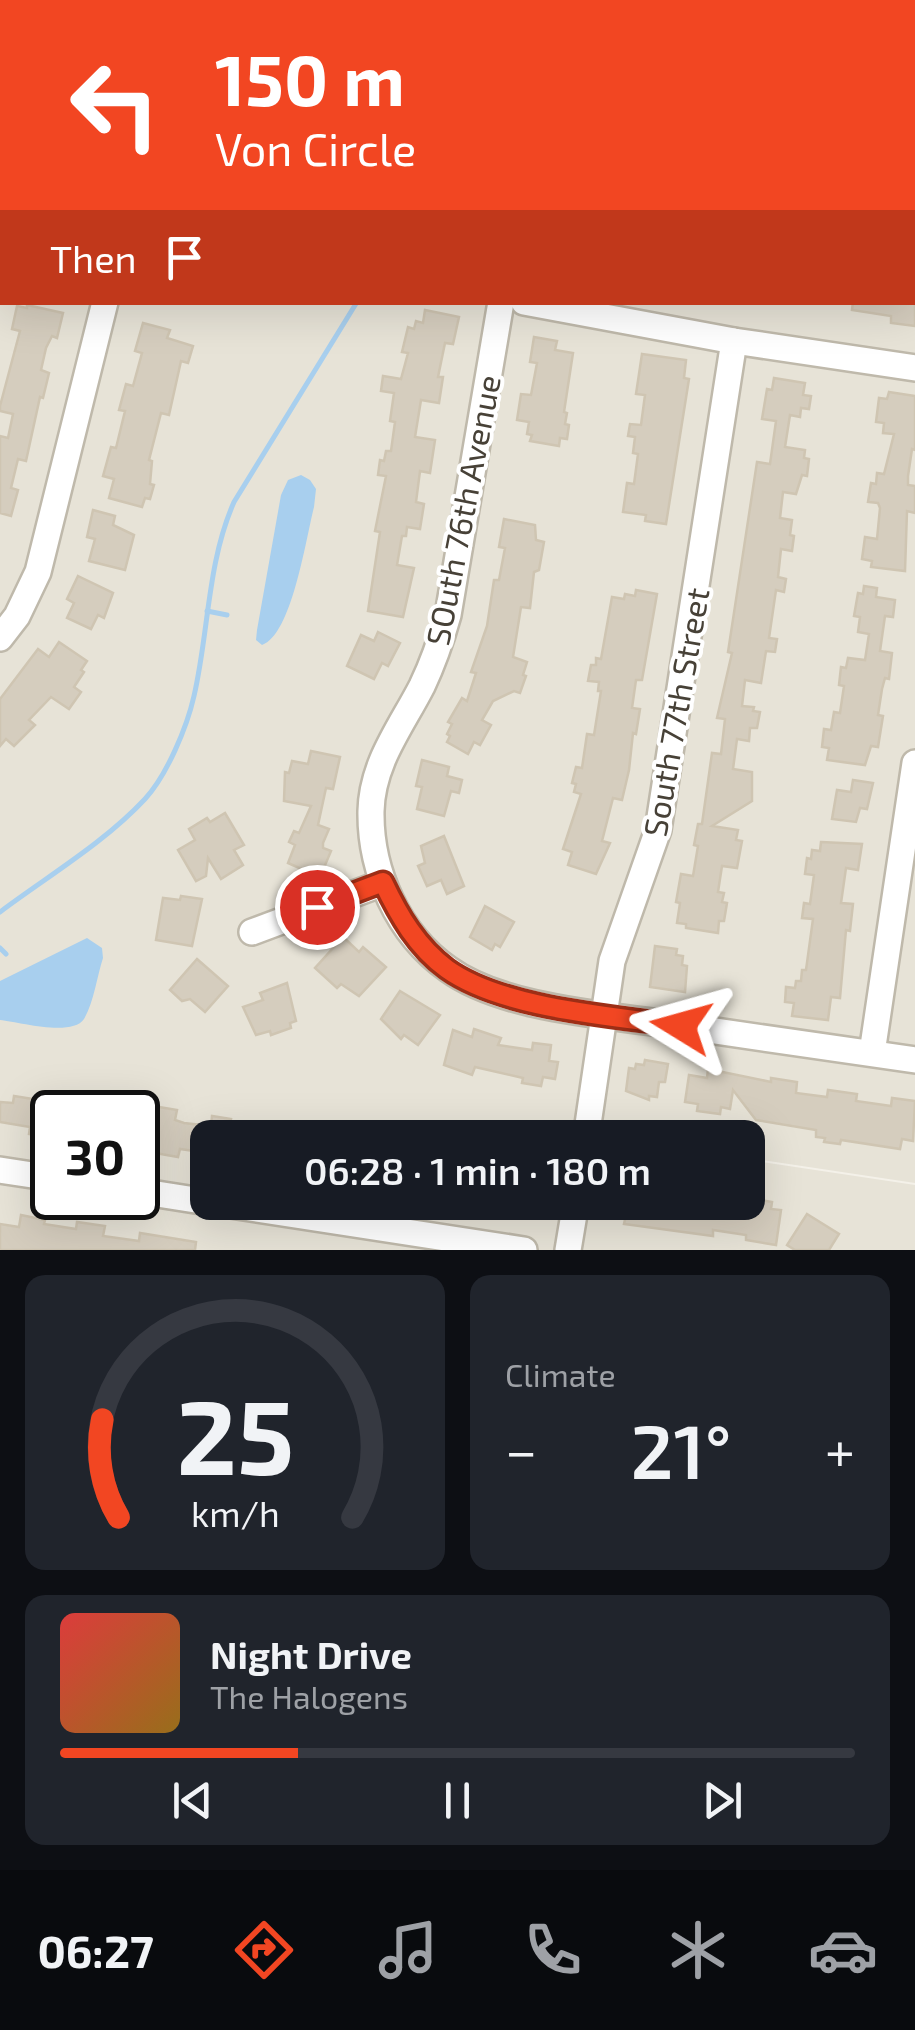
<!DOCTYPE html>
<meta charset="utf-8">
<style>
:root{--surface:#171b24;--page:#20242c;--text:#f1f3f6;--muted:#9ea1a6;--line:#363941;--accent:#f24622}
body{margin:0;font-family:"Exo 2",sans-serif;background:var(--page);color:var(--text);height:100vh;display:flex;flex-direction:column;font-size:38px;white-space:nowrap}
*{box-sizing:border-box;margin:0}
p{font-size:32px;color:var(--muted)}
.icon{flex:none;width:55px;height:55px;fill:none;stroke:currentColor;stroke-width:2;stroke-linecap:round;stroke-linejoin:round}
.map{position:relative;height:1250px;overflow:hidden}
.sheet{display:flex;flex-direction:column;gap:25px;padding:25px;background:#0d0f14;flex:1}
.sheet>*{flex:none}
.banner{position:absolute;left:0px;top:0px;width:915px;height:305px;box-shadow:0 10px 40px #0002;background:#f24622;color:#fff;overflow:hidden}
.speed{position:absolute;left:30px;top:1090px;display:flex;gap:20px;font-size:50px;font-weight:700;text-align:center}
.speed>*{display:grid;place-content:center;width:130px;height:130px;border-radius:50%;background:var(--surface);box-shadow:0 10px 40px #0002;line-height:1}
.speed .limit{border:5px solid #111;border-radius:15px;background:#fff;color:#111}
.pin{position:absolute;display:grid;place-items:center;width:85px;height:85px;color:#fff;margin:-42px;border:5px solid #fff;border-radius:50%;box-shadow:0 2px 10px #0007}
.me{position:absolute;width:110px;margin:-55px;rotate:278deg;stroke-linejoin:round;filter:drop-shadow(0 0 8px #0008)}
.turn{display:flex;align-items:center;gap:35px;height:210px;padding:0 50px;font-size:45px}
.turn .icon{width:130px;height:130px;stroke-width:2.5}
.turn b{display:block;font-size:70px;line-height:85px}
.then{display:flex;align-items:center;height:95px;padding:0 50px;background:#0003;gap:20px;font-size:38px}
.big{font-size:75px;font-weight:600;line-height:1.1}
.sheet .widget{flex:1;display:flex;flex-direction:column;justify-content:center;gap:15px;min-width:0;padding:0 35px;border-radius:20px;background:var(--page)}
.sheet .dial{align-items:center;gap:0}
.dial svg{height:260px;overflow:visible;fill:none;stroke:var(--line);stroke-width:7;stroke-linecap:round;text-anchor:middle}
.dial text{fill:var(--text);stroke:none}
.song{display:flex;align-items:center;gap:30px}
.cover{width:120px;height:120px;border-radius:15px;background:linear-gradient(135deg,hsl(0 70% 55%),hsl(40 70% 35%))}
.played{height:10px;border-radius:5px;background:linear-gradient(90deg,var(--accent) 30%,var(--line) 30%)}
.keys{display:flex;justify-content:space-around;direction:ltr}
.heat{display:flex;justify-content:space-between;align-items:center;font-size:55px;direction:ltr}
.sheet .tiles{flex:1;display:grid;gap:25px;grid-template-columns:1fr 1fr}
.widget:last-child{grid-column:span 2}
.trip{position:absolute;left:190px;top:1120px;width:575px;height:100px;border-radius:20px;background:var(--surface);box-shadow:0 10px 40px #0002;font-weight:600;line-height:100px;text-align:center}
.dock{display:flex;height:160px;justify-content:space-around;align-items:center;background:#090b0e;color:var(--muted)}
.dock .icon{width:70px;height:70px}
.dock .active{color:var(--accent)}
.dock b{font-size:45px;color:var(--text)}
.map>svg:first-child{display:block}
.residential{fill:#e7e3d7;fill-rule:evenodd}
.water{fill:#a8cfee}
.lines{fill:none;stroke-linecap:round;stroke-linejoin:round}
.stream{stroke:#a8cfee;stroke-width:5}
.building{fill:#d5cdbe;stroke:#cfc5b2;stroke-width:2.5}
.minor-casing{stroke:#bfb9ab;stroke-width:30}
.minor{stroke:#fff;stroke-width:25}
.route-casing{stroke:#9d2e16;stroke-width:25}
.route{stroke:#f24622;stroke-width:18}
.labels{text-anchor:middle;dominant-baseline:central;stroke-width:8;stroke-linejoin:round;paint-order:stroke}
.street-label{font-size:32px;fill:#474137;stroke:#fff}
</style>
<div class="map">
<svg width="915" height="1250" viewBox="0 0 915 1250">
<rect width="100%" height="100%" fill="#f4f1e9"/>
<path class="residential" d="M0,88l2,214h910l1,-70 2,1v950l-167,-25v-20h-540v64h540v-42l167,25v65h-915zM52,1112h86v86h-86z"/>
<g class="water">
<path d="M301,475l9,5 6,9 -2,18c-8,31 -22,128 -52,138l-6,-5 1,-10 24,-135 7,-15z"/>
<path d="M87,938l15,10 1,10c-6,18 -9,44 -19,61 -12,18 -65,3 -84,1v-39z"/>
</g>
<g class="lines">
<g class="stream">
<polyline points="207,611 227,615"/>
<path d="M0,912c48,-36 104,-69 145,-113 22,-24 42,-72 49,-103 15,-65 13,-133 40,-194l123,-200"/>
<polyline points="0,948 6,954"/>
</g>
</g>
<g class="building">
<polygon points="853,302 915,302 915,326 891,323 891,316 852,310"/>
<polygon points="27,305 63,313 57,338 52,336 46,348 41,370 49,373 43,398 40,397 26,461 18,459 11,488 18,490 11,516 0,513 0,436 8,438 13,414 0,411 0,406 20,331 12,329 17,306 27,308"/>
<polygon points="425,310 459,317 453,344 445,343 438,377 443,377 439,403 421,400 415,437 435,440 430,473 420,471 416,502 424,504 420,529 407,527 406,536 402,536 397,565 414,568 403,617 368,611 380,532 375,531 386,476 378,475 380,460 384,461 386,451 391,451 395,422 390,421 394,393 381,391 383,376 401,379 408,353 402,352 408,327 414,329 416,321 423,323"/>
<polygon points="143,323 170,330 167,338 193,346 188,363 181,361 169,415 161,413 149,460 152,461 150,484 154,485 150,499 145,498 142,507 109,498 114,479 103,476 111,447 116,448 125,411 119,410 126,384 133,386 142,353 135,351"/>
<polygon points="534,337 557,341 555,350 573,353 564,412 567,413 565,424 569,425 567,439 560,438 559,446 530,441 532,435 527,434 529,422 517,420 521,394 531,395 537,363 530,362"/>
<polygon points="642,354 686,360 684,378 689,379 666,524 645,521 646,515 623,512 627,483 634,484 638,454 633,453 635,437 628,436 630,424 641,425 645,395 636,394"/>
<polygon points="774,378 805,383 803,395 811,396 809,409 801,408 800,417 790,415 785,447 805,450 804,458 809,459 807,476 802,475 796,494 783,492 780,518 792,520 790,535 794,536 792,551 781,549 778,577 786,579 784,592 776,590 769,638 777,639 775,652 766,651 761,683 745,680 742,706 754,707 753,711 760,712 757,728 750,728 749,741 737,739 733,769 752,772 752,801 712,826 738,830 736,840 742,841 737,868 722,866 718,892 724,893 722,902 727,903 724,921 719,921 718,933 686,928 686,924 677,923 680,903 676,902 681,874 693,876 698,846 694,845 698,824 702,824 712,753 721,754 725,719 717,718 732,653 728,652 757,462 770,464 776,421 762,419 767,389 772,390"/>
<polygon points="889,392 915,396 915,450 912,449 908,476 908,485 915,486 915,513 907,511 905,571 871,567 872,561 862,559 865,537 877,539 880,508 878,503 868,502 871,483 876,484 877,473 884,474 894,434 883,433 884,423 876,422 879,398 887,399"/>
<polygon points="93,510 115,516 113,525 134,535 125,570 89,561 95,539 87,537"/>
<polygon points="504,519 535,525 536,540 544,542 539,570 534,572 530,608 521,607 513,657 527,662 523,675 526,676 520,693 514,691 493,701 482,720 491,725 480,745 474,742 468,754 447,742 450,736 447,734 452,724 448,722 462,698 467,701 476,673 471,672 487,626 494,580 499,580 505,548 499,547"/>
<polygon points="78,576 113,593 104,618 98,615 91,629 67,618 74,603 67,599"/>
<polygon points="864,586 877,588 876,597 895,600 893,617 885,616 880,651 892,653 889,679 885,678 882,689 878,715 883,716 878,747 871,746 865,765 827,760 829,748 822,747 824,729 831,730 834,712 840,713 844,686 839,685 841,667 846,668 848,658 865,660 869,634 858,632 860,617 854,616 858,593 863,594"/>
<polygon points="636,590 657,594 642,680 636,680 632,708 640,709 636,734 633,733 629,770 622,800 613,798 602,841 610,843 596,874 568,865 572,852 563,849 581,794 574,792 576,784 572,783 576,767 582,768 587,734 594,735 601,691 598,691 599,682 588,681 591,665 596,665 596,658 601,659 612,597 624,599 625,594 635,596"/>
<polygon points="378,632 400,643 388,666 382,663 374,679 347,666 361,635 374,641"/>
<polygon points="59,642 87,661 81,670 84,672 74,687 81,692 69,709 51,697 29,720 35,725 14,746 6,739 0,746 0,699 38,649 49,657"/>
<polygon points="311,751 340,757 333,789 326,788 318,825 329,829 323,843 323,848 331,851 320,877 288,863 295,845 289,842 294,831 299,833 311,806 284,801 285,772 289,773 292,761 308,764"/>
<polygon points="422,760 449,767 447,776 462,780 459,793 451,791 444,816 417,809 422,787 416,786"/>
<polygon points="853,780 873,783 867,809 860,808 856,822 832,819 837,790 851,792"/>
<polygon points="225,813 244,845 234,850 243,865 221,879 208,858 206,876 196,881 178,850 195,840 189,829 207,818 210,822"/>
<polygon points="444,836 464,886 447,894 441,880 427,886 418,866 425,863 421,846"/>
<polygon points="821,842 862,844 858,870 846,868 841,903 853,904 850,931 846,930 840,998 831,997 828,1020 792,1016 794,1003 785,1002 786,987 795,988 796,981 801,981 802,970 806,970 813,919 802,918 804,903 810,904 814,875 805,874 807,858 811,859 812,850 820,851"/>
<polygon points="181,896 202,899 192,946 156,940 163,898 180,900"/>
<polygon points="485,906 514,922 500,947 495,944 492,950 470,937"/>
<polygon points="340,934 359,952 363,947 386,967 359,996 341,984 337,988 315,968 334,947 331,944"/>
<polygon points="655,946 677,949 676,955 683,956 682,965 687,966 685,992 650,987"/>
<polygon points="197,959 228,986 205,1012 190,999 182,1001 170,990"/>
<polygon points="287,983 296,1021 290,1023 291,1028 271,1035 270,1031 256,1035 243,1007 263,1000 260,993"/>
<polygon points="400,991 440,1015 418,1045 404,1035 401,1039 381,1019"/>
<polygon points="474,1029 501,1038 498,1045 532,1050 533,1043 551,1045 549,1061 558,1062 555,1079 543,1077 541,1086 522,1083 523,1078 475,1067 472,1075 444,1065 453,1030 472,1037"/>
<polygon points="645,1060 668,1064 665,1082 659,1082 657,1097 649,1096 649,1100 626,1091 629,1068 635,1069 636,1064 644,1065"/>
<polygon points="708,1069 771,1082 771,1078 797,1082 796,1093 827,1097 828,1090 857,1094 856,1101 891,1106 892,1098 915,1101 913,1141 902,1139 900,1149 841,1140 840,1144 824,1142 825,1138 816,1137 816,1130 756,1120 733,1090 730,1109 721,1107 720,1114 697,1111 698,1104 685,1102 689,1075 707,1078"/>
<polygon points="76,1094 115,1100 113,1112 73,1112"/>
<polygon points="14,1096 52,1102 52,1138 29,1134 30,1127 0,1122 0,1102 13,1103"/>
<polygon points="159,1107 177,1110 175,1120 184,1123 211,1126 212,1116 231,1119 229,1128 234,1129 234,1138 208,1138 208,1153 180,1149 178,1157 138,1150 138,1114 158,1117"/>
<polygon points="748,1198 772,1202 771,1209 781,1210 776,1245 746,1240 746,1235 713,1230 713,1236 624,1224 626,1215 595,1210 595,1202 748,1202"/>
<polygon points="807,1214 839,1234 829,1250 795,1250 787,1245"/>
<polygon points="21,1215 45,1220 44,1224 76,1229 77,1222 105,1226 103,1236 139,1241 140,1233 196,1242 195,1250 0,1250 0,1224 19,1227"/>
</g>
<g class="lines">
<g class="minor-casing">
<g id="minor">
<polyline points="54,0 62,2"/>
<polyline points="912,198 915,199"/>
<polyline points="0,205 2,205"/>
<path d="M501,302l-53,313c-7,25 -15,48 -26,71 -21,41 -50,77 -51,125 -1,60 27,123 77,158 55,40 159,46 226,56 81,11 161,23 241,35"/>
<polyline points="524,302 734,341 915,368"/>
<polyline points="0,638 17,616 38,572 105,302"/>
<polyline points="252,932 383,883"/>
<polyline points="872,1053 915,763"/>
<polyline points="586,1138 612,961 658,830 734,341"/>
<polyline points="0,1170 52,1178"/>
<polyline points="138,1191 208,1202"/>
<polyline points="211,1202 524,1250"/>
<polyline points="568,1250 576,1202"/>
</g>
</g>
<use href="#minor" class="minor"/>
</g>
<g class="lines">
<g class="route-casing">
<path id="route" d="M317,907l66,-25c16,34 34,65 64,87 56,40 166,47 234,57"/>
</g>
<use href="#route" class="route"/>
</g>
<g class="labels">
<g class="street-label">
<text transform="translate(462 510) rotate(-79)">SOuth 76th Avenue</text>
<text transform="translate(675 712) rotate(-80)">South 77th Street</text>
</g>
</g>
</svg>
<div class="speed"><div class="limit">30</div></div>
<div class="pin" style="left:317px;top:907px;background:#d93025"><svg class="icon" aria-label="arrive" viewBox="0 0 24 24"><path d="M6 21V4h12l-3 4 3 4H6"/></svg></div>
<svg class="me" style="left:681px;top:1026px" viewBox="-20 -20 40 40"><path d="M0-17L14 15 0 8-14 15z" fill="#f24622" stroke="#fff" stroke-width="4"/></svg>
<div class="trip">06:28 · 1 min · 180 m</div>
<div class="banner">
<div class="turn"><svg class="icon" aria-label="left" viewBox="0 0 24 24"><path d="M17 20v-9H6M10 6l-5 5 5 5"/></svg><div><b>150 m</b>Von Circle</div></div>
<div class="then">Then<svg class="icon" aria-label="arrive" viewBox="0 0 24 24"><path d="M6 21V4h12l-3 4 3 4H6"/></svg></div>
</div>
</div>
<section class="sheet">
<div class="tiles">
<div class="widget dial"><svg viewBox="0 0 100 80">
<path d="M14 69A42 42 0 1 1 86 69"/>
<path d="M14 69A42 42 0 0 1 9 39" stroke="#f24622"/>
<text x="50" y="56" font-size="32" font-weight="700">25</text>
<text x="50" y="72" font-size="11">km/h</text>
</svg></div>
<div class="widget"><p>Climate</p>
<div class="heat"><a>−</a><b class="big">21°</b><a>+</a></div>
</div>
<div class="widget">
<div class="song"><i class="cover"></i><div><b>Night Drive</b><p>The Halogens</p></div></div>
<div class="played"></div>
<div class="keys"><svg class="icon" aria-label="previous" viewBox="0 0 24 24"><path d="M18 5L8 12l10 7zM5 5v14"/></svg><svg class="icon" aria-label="pause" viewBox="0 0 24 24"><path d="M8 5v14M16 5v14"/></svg><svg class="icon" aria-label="next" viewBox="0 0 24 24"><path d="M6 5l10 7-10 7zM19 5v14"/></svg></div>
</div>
</div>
</section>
<nav class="dock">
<b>06:27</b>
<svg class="icon active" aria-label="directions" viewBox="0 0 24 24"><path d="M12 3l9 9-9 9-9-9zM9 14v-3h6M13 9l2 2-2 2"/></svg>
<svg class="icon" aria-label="music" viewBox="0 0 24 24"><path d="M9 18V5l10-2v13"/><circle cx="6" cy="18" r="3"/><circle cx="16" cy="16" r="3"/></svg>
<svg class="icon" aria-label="phone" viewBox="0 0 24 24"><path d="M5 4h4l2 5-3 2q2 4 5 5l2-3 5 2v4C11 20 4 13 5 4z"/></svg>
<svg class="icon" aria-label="climate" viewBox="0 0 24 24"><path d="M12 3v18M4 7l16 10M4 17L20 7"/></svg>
<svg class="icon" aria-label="car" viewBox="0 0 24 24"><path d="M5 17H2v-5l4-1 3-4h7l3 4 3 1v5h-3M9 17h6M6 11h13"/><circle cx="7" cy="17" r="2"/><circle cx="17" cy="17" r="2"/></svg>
</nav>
